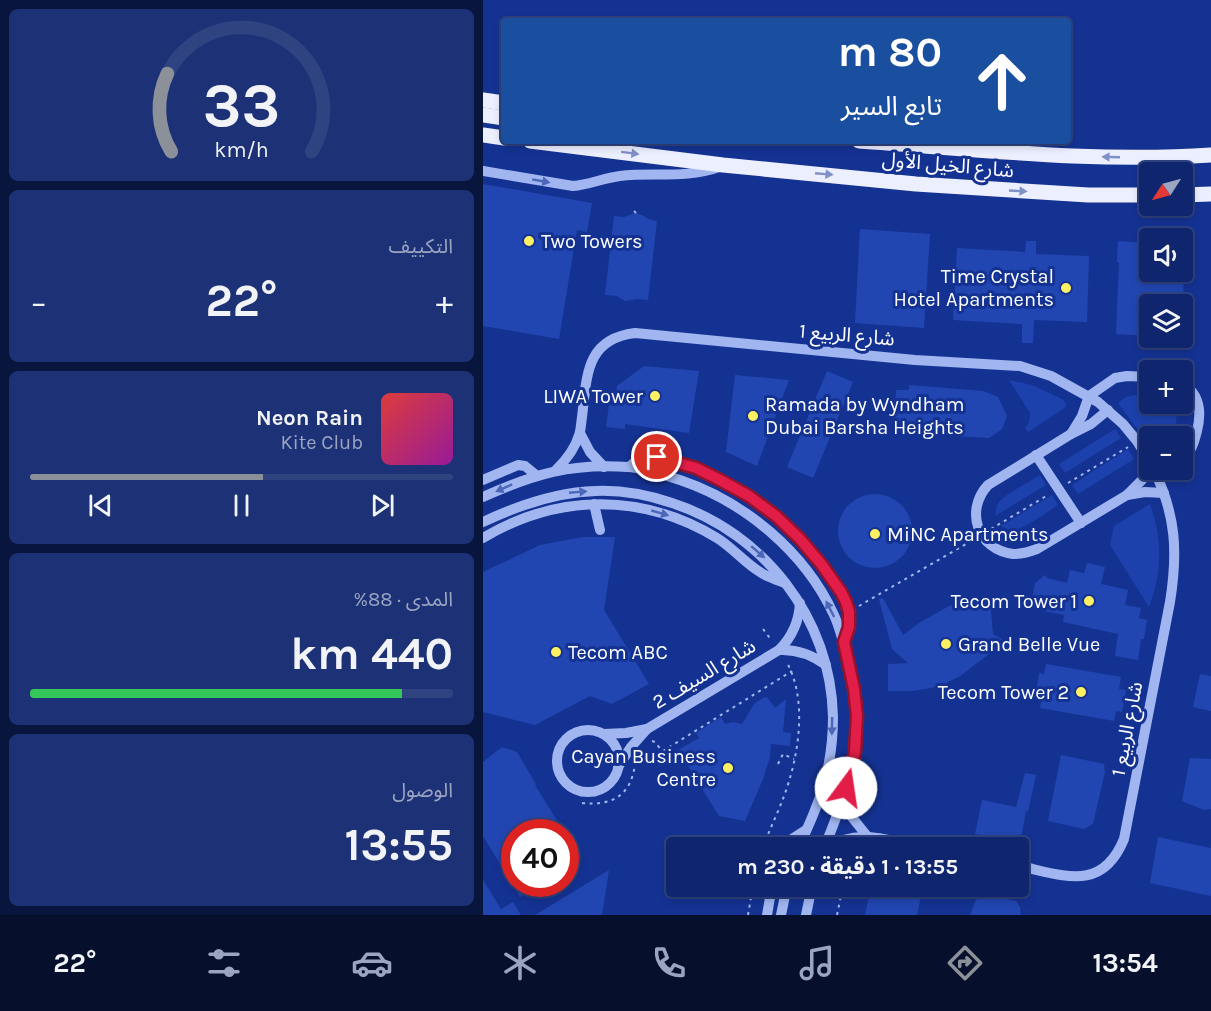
<!DOCTYPE html>
<html lang="ar">
<meta charset="utf-8">
<style>
:root{--surface:#0f266e;--page:#1d3276;--text:#f1f3f6;--muted:#9ba5c2;--line:#2f4381;--accent:#8c9099}
body{margin:0;font-family:Karla,"Noto Sans Arabic",sans-serif;background:var(--page);color:var(--text);direction:rtl;height:100vh;display:flex;flex-direction:column;font-size:22px;white-space:nowrap}
*{box-sizing:border-box;margin:0}
p{font-size:20px;color:var(--muted)}
.icon{flex:none;width:33px;height:33px;fill:none;stroke:currentColor;stroke-width:2;stroke-linecap:round;stroke-linejoin:round}
.map{position:relative;flex:1;overflow:hidden;direction:ltr}
.panel{display:flex;flex-direction:column;gap:9px;padding:9px;background:#08153c;width:483px}
.panel>*{flex:none}
.banner{position:absolute;left:18px;top:18px;width:570px;height:126px;border-radius:6px;box-shadow:0 3px 9px #0003,0 0 0 2px var(--line);direction:rtl;background:#1a4fa0;color:#fff;overflow:hidden}
.needle{width:39px;rotate:234deg}
.controls{position:absolute;left:656px;top:162px;display:grid;gap:12px}
.controls a{display:grid;place-items:center;width:54px;height:54px;border-radius:6px;background:var(--surface);box-shadow:0 3px 9px #0003,0 0 0 2px var(--line);font-size:30px}
.speed{position:absolute;left:18px;top:819px;display:flex;gap:12px;font-size:30px;font-weight:700;text-align:center}
.speed>*{display:grid;place-content:center;width:78px;height:78px;border-radius:50%;background:var(--surface);box-shadow:0 3px 9px #0003,0 0 0 2px var(--line);line-height:1}
.speed .limit{border:9px solid #d22;background:#fff;color:#111}
.pin{position:absolute;display:grid;place-items:center;width:51px;height:51px;color:#fff;margin:-26px;border:3px solid #fff;border-radius:50%;box-shadow:0 2px 6px #0007}
.me{position:absolute;width:66px;margin:-33px;rotate:14deg;stroke-linejoin:round;filter:drop-shadow(0 0 4px #0008)}
.turn{display:flex;align-items:center;gap:21px;height:126px;padding:0 30px;font-size:27px}
.turn .icon{width:78px;height:78px;stroke-width:2.5}
.turn b{display:block;font-size:42px;line-height:51px}
.big{font-size:45px;font-weight:700;line-height:1.1}
.panel .card{flex:1;display:flex;flex-direction:column;justify-content:center;gap:9px;min-width:0;padding:0 21px;border-radius:9px;background:var(--page)}
.panel .dial{align-items:center;gap:0}
.dial svg{height:156px;overflow:visible;fill:none;stroke:var(--line);stroke-width:7;stroke-linecap:round;text-anchor:middle}
.dial text{fill:var(--text);stroke:none}
.song{display:flex;align-items:center;gap:18px}
.cover{width:72px;height:72px;border-radius:9px;background:linear-gradient(135deg,hsl(0 70% 55%),hsl(300 70% 35%))}
.played{height:6px;border-radius:3px;background:linear-gradient(90deg,var(--accent) 55%,var(--line) 55%)}
.keys{display:flex;justify-content:space-around;direction:ltr}
.heat{display:flex;justify-content:space-between;align-items:center;font-size:33px;direction:ltr}
.charge{height:9px;border-radius:4px;background:linear-gradient(90deg,#34c759 88%,var(--line) 0)}
.trip{position:absolute;left:183px;top:837px;width:363px;height:60px;border-radius:6px;background:var(--surface);box-shadow:0 3px 9px #0003,0 0 0 2px var(--line);font-weight:700;line-height:60px;text-align:center;direction:rtl}
.dock{display:flex;height:96px;justify-content:space-around;align-items:center;background:#060f2c;color:var(--muted)}
.dock .icon{width:42px;height:42px}
.dock .active{color:var(--accent)}
.dock b{font-size:27px;color:var(--text)}
main{display:flex;flex:1;min-height:0}
.map>svg:first-child{display:block}
.green{fill:#1c41ac}
.building{fill:#2246b1}
.lines{fill:none;stroke-linecap:round;stroke-linejoin:round}
.path{stroke:#a1b6f1;stroke-width:2;stroke-dasharray:3 4.5;stroke-linecap:butt}
.minor{stroke:#a1b6f1;stroke-width:10}
.major{stroke:#ecefff;stroke-width:15}
.oneway{fill:#8090c8}
.oneway2{fill:#4c67b8}
.route-casing{stroke:#92132f;stroke-width:15}
.route{stroke:#e11d48;stroke-width:10}
.poi-dot{fill:#fff062;stroke:#143292;stroke-width:2}
.labels{text-anchor:middle;dominant-baseline:central;stroke-width:6;stroke-linejoin:round;paint-order:stroke}
.street-label{font-size:20px;fill:#fff;stroke:#143292}
.poi-label{font-size:20px;fill:#fff;stroke:#143292;text-anchor:start}
</style>
<main>
<div class="map">
<svg width="728" height="915" viewBox="0 0 728 915">
<rect width="100%" height="100%" fill="#143292"/>
<g class="green">
<polygon points="526,380 549,385 579,399 582,402 583,406 580,409 545,432 542,428 546,422 547,413"/>
<polygon points="652,395 666,395 666,404 686,404 694,414 691,436 666,436 666,445 635,403 643,397"/>
<polygon points="632,429 638,438 582,473 576,464"/>
<polygon points="645,449 651,459 595,494 589,485"/>
<path d="M557,475l6,10 -51,31c1,-5 1,-10 4,-14 7,-9 31,-20 41,-27z"/>
<path d="M569,495l6,10c-10,6 -32,23 -43,25 -5,1 -10,-2 -14,-4z"/>
<path d="M667,504c13,36 12,68 -1,103l-39,-62 4,-19z"/>
</g>
<g class="building">
<polygon points="0,184 109,203 104,232 94,230 76,339 0,326"/>
<polygon points="153,213 161,216 165,219 174,221 165,300 154,299 142,301 134,296 122,295 131,216 141,217"/>
<polygon points="377,229 447,234 441,328 372,323"/>
<polygon points="543,241 553,241 553,254 606,256 604,322 551,320 550,343 539,343 539,324 470,320 474,248 542,252"/>
<polygon points="635,241 666,243 666,272 701,272 700,304 666,304 666,336 633,334 636,263 634,262"/>
<polygon points="161,366 216,371 206,433 142,424 142,429 123,427 126,405 131,406 134,386"/>
<polygon points="344,371 370,382 330,478 304,467"/>
<polygon points="252,375 306,380 274,466 243,452"/>
<polygon points="426,385 500,391 515,397 524,416 519,429 506,438 423,433 422,427 411,425 413,390 426,390"/>
<circle cx="392" cy="531" r="37"/>
<polygon points="100,537 132,537 121,610 166,684 129,704 107,696 52,725 0,712 0,572 57,545"/>
<polygon points="604,563 622,567 618,584 645,590 642,605 658,608 656,618 664,620 661,639 658,639 655,660 632,656 635,634 580,622 581,615 547,608 552,583 562,575 564,578 584,583 587,570 601,573"/>
<polygon points="400,598 420,635 436,623 466,606 485,601 507,599 510,634 519,639 506,654 477,676 461,684 448,688 429,691 405,691 405,664 425,663 409,649 396,599"/>
<polygon points="563,664 638,677 636,689 643,690 639,712 633,711 631,721 557,708 559,695 553,694 556,673 561,674"/>
<polygon points="717,674 728,676 728,711 710,707"/>
<polygon points="284,697 292,708 303,699 300,732 308,733 307,746 288,744 287,757 280,779 262,821 236,816 195,750 216,738 213,733 238,717 242,724 250,722 259,724 271,704 280,698"/>
<polygon points="19,747 34,752 53,784 52,785 81,832 32,832 32,884 58,884 37,897 0,836 0,762"/>
<polygon points="578,755 621,764 622,772 610,824 601,829 565,821"/>
<polygon points="707,758 728,759 728,809 721,810 699,801"/>
<polygon points="542,773 553,775 545,812 543,811 537,843 492,834 499,800 533,807"/>
<polygon points="82,835 97,860 82,869"/>
<polygon points="675,837 728,848 728,896 667,883"/>
<polygon points="126,870 119,915 52,915"/>
<polygon points="0,880 18,909 30,902 38,915 0,915"/>
<polygon points="388,886 440,886 434,915 382,915"/>
<polygon points="502,895 533,901 537,907 538,915 487,915 493,900"/>
</g>
<g class="lines">
<g class="path">
<polyline points="151,211 153,213"/>
<polyline points="585,483 645,447"/>
<polyline points="508,529 565,495"/>
<polyline points="376,606 488,541"/>
<polyline points="280,629 289,641"/>
<polyline points="169,741 172,742 179,751 180,751 309,671"/>
<polyline points="295,764 300,754 311,759"/>
<path d="M99,803c30,3 49,-7 53,-39"/>
<path d="M280,848c6,-18 15,-35 21,-52 15,-40 24,-97 2,-135"/>
<polyline points="265,915 270,886"/>
<polyline points="354,915 360,886"/>
</g>
<g class="minor">
<path d="M0,171l90,15c16,-1 30,-8 47,-10 33,-4 66,3 99,-9"/>
<path d="M699,383c18,11 20,28 15,48 -3,12 -6,21 -15,30"/>
<path d="M625,410l-17,14 -20,10 -83,51c-24,26 -10,65 25,69 9,0 16,-2 24,-5l90,-54 14,-14 9,-11"/>
<polyline points="97,433 107,452 121,467"/>
<polyline points="588,434 599,416 606,396 632,378 644,376 666,377"/>
<polyline points="553,455 598,523"/>
<path d="M146,467c6,-5 11,-11 20,-11 8,0 18,4 27,6 63,18 119,62 155,117 7,10 15,20 18,32 2,11 -1,21 -5,31"/>
<path d="M73,470c10,-10 19,-21 23,-35 2,-5 2,-12 3,-18 5,-40 3,-78 53,-84l280,27 105,6 31,10 47,26 25,22 14,17 12,19"/>
<polyline points="676,479 690,470"/>
<polyline points="0,480 35,465 42,466 53,475"/>
<polyline points="644,495 662,492 681,493"/>
<path d="M0,497c51,-23 88,-34 145,-30 17,1 36,8 52,13 65,22 125,72 154,135 8,18 12,37 16,56 3,20 8,39 7,59 -3,41 -17,80 -33,118"/>
<polyline points="111,504 117,530"/>
<path d="M0,522c36,-17 73,-30 113,-31 26,-1 52,4 76,12 92,30 159,115 161,214 0,31 -6,64 -18,93 -5,13 -11,25 -16,38"/>
<path d="M0,538c75,-45 160,-45 234,0 16,10 28,25 43,34 7,5 17,8 25,11"/>
<path d="M296,650c18,-1 32,4 47,15"/>
<circle cx="105" cy="761" r="31"/>
<polyline points="121,734 143,733 164,729"/>
<path d="M135,767l13,-20 16,-18 132,-79c13,-13 20,-28 21,-47"/>
<polyline points="359,799 368,816 384,836"/>
<polyline points="301,848 306,841 323,830"/>
<path d="M345,848c28,-21 64,-7 95,0"/>
<path d="M536,866c44,9 83,27 105,-27l46,-237c8,-50 6,-87 -16,-132"/>
<polyline points="284,915 289,886"/>
<polyline points="298,915 304,886"/>
<polyline points="323,915 329,886"/>
</g>
<g class="major">
<polyline points="0,100 21,103"/>
<polyline points="0,115 21,118"/>
<polyline points="0,135 21,138"/>
<polyline points="47,141 240,165 433,184 605,195 666,195"/>
<path d="M376,141c117,8 235,22 352,14"/>
<polyline points="699,195 728,194"/>
</g>
</g>
<defs><path id="oneway-solid" d="M-6-.8H1V-3.2L6.5 0L1 3.2V.8H-6Z" transform="scale(1.5)"/></defs>
<g class="oneway">
<use href="#oneway-solid" transform="translate(147 153) rotate(7)"/>
<use href="#oneway-solid" transform="translate(628 157) rotate(-178)"/>
<use href="#oneway-solid" transform="translate(341 174) rotate(5)"/>
<use href="#oneway-solid" transform="translate(535 191) rotate(3)"/>
</g>
<g class="oneway2">
<use href="#oneway-solid" transform="translate(58 181) rotate(10)"/>
<use href="#oneway-solid" transform="translate(21 488) rotate(156)"/>
<use href="#oneway-solid" transform="translate(95 492) rotate(-5)"/>
<use href="#oneway-solid" transform="translate(177 513) rotate(16)"/>
<use href="#oneway-solid" transform="translate(275 552) rotate(41)"/>
<use href="#oneway-solid" transform="translate(347 609) rotate(-117)"/>
<use href="#oneway-solid" transform="translate(349 726) rotate(91)"/>
</g>
<g class="lines">
<g class="route-casing">
<polyline id="route" points="174,457 213,468 237,480 266,496 293,516 317,539 339,565 358,592 363,602 366,612 366,627 361,642 371,689 374,716 372,752 363,788"/>
</g>
<use href="#route" class="route"/>
</g>
<g class="poi-dot">
<circle cx="46" cy="241" r="6"/>
<circle cx="583" cy="288" r="6"/>
<circle cx="172" cy="396" r="6"/>
<circle cx="270" cy="416" r="6"/>
<circle cx="392" cy="534" r="6"/>
<circle cx="606" cy="601" r="6"/>
<circle cx="463" cy="644" r="6"/>
<circle cx="73" cy="652" r="6"/>
<circle cx="598" cy="692" r="6"/>
<circle cx="245" cy="768" r="6"/>
</g>
<g class="labels">
<g class="street-label">
<text transform="translate(465 165) rotate(5)">شارع الخيل الأول</text>
<text transform="translate(364 335) rotate(5)">شارع الربيع 1</text>
<text transform="translate(221 674) rotate(-31)">شارع السيف 2</text>
<text transform="translate(644 729) rotate(-79)">شارع الربيع 1</text>
</g>
<g class="poi-label">
<text x="58" y="241">Two Towers</text>
<text x="571" y="276" text-anchor="end">Time Crystal<tspan x="571" dy="23">Hotel Apartments</tspan></text>
<text x="160" y="396" text-anchor="end">LIWA Tower</text>
<text x="282" y="404">Ramada by Wyndham<tspan x="282" dy="23">Dubai Barsha Heights</tspan></text>
<text x="404" y="534">MiNC Apartments</text>
<text x="594" y="601" text-anchor="end">Tecom Tower 1</text>
<text x="475" y="644">Grand Belle Vue</text>
<text x="85" y="652">Tecom ABC</text>
<text x="586" y="692" text-anchor="end">Tecom Tower 2</text>
<text x="233" y="756" text-anchor="end">Cayan Business<tspan x="233" dy="23">Centre</tspan></text>
</g>
</g>
</svg>
<div class="controls">
<a><svg class="needle" viewBox="-14 -14 28 28"><path d="M0-13l5 13h-10z" fill="#e53935"/><path d="M0 13l5-13h-10z" fill="#9ba5c2"/></svg></a>
<a><svg class="icon" aria-label="sound" viewBox="0 0 24 24"><path d="M4 9h4l5-4v14l-5-4H4zM17 9q2 3 0 6"/></svg></a>
<a><svg class="icon" aria-label="layers" viewBox="0 0 24 24"><path d="M12 4l9 5-9 5-9-5zM3 14l9 5 9-5"/></svg></a>
<a>+</a>
<a>−</a>
</div>
<div class="speed"><div class="limit">40</div></div>
<div class="pin" style="left:174px;top:457px;background:#d93025"><svg class="icon" aria-label="arrive" viewBox="0 0 24 24"><path d="M6 21V4h12l-3 4 3 4H6"/></svg></div>
<svg class="me" style="left:363px;top:788px" viewBox="-20 -20 40 40"><circle r="19" fill="#fff"/><path d="M0-13L10 11 0 6-10 11z" fill="#e11d48"/></svg>
<div class="trip">13:55 · 1 دقيقة · 230 m</div>
<div class="banner">
<div class="turn"><svg class="icon" aria-label="ahead" viewBox="0 0 24 24"><path d="M12 20V5M6 11l6-6 6 6"/></svg><div><b>80 m</b>تابع السير</div></div>
</div>
</div>
<section class="panel">
<div class="card dial"><svg viewBox="0 0 100 80">
<path d="M14 69A42 42 0 1 1 86 69"/>
<path d="M14 69A42 42 0 0 1 12 29" stroke="#8c9099"/>
<text x="50" y="56" font-size="32" font-weight="700">33</text>
<text x="50" y="72" font-size="11">km/h</text>
</svg></div>
<div class="card"><p>التكييف</p>
<div class="heat"><a>−</a><b class="big">22°</b><a>+</a></div>
</div>
<div class="card">
<div class="song"><i class="cover"></i><div><b>Neon Rain</b><p>Kite Club</p></div></div>
<div class="played"></div>
<div class="keys"><svg class="icon" aria-label="previous" viewBox="0 0 24 24"><path d="M18 5L8 12l10 7zM5 5v14"/></svg><svg class="icon" aria-label="pause" viewBox="0 0 24 24"><path d="M8 5v14M16 5v14"/></svg><svg class="icon" aria-label="next" viewBox="0 0 24 24"><path d="M6 5l10 7-10 7zM19 5v14"/></svg></div>
</div>
<div class="card"><p>المدى · 88%</p><b class="big">440 km</b><div class="charge"></div></div>
<div class="card"><p>الوصول</p><b class="big">13:55</b></div>
</section>
</main>
<nav class="dock">
<b>13:54</b>
<svg class="icon active" aria-label="directions" viewBox="0 0 24 24"><path d="M12 3l9 9-9 9-9-9zM9 14v-3h6M13 9l2 2-2 2"/></svg>
<svg class="icon" aria-label="music" viewBox="0 0 24 24"><path d="M9 18V5l10-2v13"/><circle cx="6" cy="18" r="3"/><circle cx="16" cy="16" r="3"/></svg>
<svg class="icon" aria-label="phone" viewBox="0 0 24 24"><path d="M5 4h4l2 5-3 2q2 4 5 5l2-3 5 2v4C11 20 4 13 5 4z"/></svg>
<svg class="icon" aria-label="climate" viewBox="0 0 24 24"><path d="M12 3v18M4 7l16 10M4 17L20 7"/></svg>
<svg class="icon" aria-label="car" viewBox="0 0 24 24"><path d="M5 17H2v-5l4-1 3-4h7l3 4 3 1v5h-3M9 17h6M6 11h13"/><circle cx="7" cy="17" r="2"/><circle cx="17" cy="17" r="2"/></svg>
<svg class="icon" aria-label="filters" viewBox="0 0 24 24"><path d="M4 7h16M4 17h16"/><circle cx="9" cy="7" r="2"/><circle cx="15" cy="17" r="2"/></svg>
<b>22°</b>
</nav>
